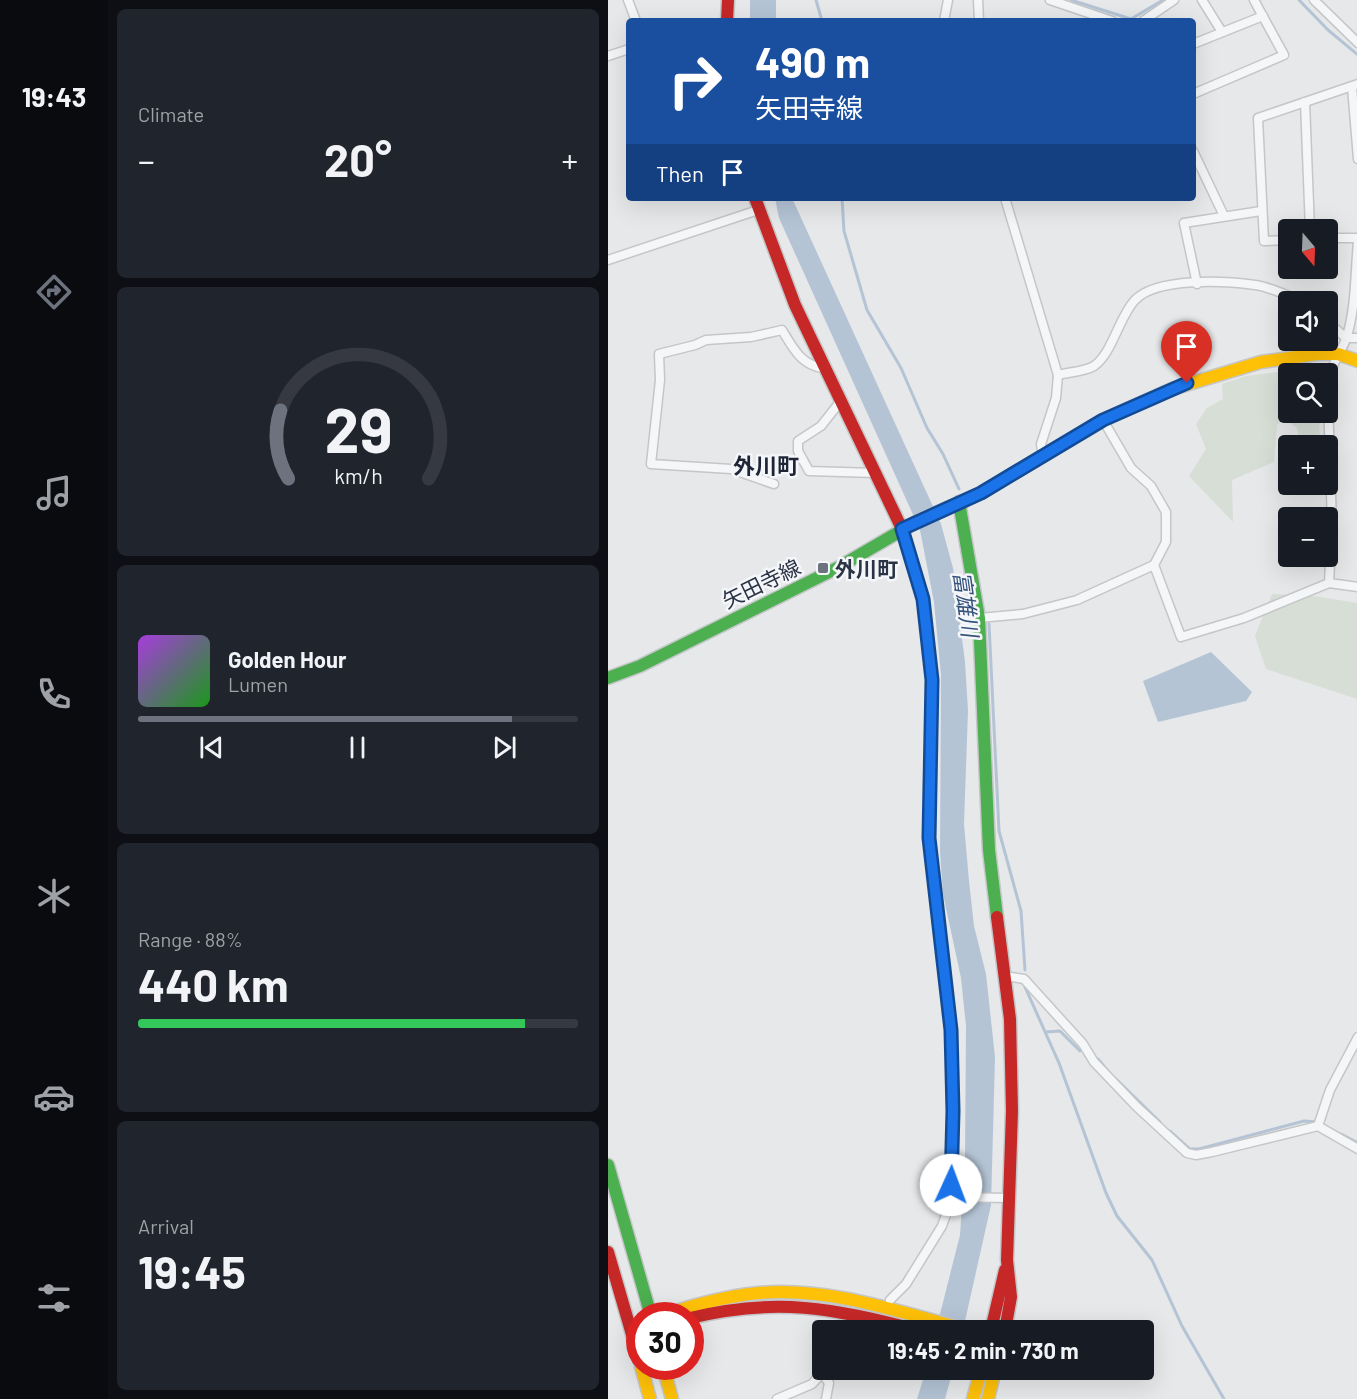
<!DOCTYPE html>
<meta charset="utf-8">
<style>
:root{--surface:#171b24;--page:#20242c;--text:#f1f3f6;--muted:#9ea1a6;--line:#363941;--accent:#6c737f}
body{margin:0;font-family:Barlow,"Noto Sans JP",sans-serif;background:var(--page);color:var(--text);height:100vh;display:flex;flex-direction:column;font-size:22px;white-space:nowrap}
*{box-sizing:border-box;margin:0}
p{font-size:20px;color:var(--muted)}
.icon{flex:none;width:33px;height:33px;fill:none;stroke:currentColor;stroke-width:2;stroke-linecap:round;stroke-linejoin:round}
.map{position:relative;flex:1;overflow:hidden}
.side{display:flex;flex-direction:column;gap:9px;padding:9px;background:#0d0f14;width:500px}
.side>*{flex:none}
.guide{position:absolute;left:18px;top:18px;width:570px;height:183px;border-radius:6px;box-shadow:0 6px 24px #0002;background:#1a4fa0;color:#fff;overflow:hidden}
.needle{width:39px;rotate:161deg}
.controls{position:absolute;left:670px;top:219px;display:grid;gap:12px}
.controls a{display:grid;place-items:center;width:60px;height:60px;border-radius:6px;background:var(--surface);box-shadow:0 6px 24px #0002;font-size:30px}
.speed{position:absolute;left:18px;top:1302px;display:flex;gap:12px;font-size:30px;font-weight:700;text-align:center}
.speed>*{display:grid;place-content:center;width:78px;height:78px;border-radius:50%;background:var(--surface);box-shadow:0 6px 24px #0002;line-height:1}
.speed .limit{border:9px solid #d22;background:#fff;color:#111}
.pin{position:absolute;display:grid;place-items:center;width:51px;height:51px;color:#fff;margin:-62px -26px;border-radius:50% 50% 50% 0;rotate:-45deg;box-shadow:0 0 6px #0007}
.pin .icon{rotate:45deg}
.me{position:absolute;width:66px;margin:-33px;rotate:2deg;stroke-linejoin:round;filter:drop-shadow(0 0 4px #0008)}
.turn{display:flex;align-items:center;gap:21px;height:126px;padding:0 30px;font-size:27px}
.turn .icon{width:78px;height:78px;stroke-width:2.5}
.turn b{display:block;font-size:42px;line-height:51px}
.then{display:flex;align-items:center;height:57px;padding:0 30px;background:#0003;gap:12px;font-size:22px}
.big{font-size:45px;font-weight:700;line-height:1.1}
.side .tile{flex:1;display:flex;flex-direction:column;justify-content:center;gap:9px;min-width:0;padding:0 21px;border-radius:9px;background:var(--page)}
.side .dial{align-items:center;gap:0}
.dial svg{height:156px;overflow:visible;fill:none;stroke:var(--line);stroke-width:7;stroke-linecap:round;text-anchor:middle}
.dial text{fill:var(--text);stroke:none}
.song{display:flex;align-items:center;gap:18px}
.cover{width:72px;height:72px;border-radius:9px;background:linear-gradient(135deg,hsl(280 70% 55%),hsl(120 70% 35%))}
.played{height:6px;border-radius:3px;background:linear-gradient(90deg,var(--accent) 85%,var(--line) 85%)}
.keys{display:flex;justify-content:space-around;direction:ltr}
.heat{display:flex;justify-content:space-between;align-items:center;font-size:33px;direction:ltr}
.charge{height:9px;border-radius:4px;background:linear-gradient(90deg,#34c759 88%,var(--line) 0)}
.trip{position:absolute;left:204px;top:1320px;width:342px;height:60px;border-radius:6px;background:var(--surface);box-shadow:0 6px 24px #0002;font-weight:700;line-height:60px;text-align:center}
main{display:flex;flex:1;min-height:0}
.tabs{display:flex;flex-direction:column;width:108px;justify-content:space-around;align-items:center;background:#090b0e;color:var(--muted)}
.tabs .icon{width:42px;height:42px}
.tabs .current{color:var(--accent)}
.tabs b{font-size:27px;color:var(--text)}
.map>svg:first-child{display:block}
.green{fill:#d6ded6}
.water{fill:#b4c4d5}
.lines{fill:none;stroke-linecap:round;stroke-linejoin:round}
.stream{stroke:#b4c4d5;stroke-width:3}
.street-casing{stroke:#c4c6c8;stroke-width:11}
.fast-casing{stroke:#c4c6c8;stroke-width:15}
.slow-casing{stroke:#c4c6c8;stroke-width:15}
.jam-casing{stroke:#c4c6c8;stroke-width:15}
.street{stroke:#f5f6f7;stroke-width:8}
.fast{stroke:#4caf50;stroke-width:12}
.slow{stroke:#ffc107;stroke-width:12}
.jam{stroke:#c62828;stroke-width:12}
.route-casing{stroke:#114b97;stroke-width:15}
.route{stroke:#1a73e8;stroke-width:10}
.poi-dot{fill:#6c737f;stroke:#f4f6f9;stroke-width:2}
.labels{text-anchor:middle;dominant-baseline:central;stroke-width:5;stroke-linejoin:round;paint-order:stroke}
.poi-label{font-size:21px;font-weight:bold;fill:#2b3445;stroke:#f4f6f9;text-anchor:start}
.street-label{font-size:21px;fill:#2b3445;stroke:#f4f6f9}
.neighbourhood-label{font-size:22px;font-weight:bold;fill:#1d2536;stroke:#f4f6f9}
.water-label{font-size:22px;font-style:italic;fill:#34527a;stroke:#f4f6f9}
</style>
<main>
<nav class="tabs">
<b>19:43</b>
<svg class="icon current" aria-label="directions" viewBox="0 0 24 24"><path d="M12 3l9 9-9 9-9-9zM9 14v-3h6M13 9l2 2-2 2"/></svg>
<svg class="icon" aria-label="music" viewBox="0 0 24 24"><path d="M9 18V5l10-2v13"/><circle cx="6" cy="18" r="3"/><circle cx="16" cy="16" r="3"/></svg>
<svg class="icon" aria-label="phone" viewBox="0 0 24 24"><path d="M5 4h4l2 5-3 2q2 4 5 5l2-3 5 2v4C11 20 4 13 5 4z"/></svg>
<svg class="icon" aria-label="climate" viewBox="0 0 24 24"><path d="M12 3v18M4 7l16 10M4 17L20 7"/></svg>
<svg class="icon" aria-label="car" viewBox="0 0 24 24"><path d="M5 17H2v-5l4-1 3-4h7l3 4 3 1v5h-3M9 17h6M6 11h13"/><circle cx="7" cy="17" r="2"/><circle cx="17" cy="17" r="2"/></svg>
<svg class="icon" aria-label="filters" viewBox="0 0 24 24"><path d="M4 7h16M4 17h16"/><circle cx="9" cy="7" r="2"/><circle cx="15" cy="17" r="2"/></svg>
</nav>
<section class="side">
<div class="tile"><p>Climate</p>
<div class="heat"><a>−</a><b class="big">20°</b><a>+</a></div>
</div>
<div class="tile dial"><svg viewBox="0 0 100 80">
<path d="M14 69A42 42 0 1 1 86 69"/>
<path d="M14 69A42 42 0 0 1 10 34" stroke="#6c737f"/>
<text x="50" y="56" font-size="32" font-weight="700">29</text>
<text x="50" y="72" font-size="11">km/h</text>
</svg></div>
<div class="tile">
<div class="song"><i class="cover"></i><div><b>Golden Hour</b><p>Lumen</p></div></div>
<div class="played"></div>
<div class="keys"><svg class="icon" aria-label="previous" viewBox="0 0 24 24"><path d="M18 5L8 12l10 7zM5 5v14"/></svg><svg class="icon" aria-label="pause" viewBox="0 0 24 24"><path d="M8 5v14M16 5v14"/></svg><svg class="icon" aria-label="next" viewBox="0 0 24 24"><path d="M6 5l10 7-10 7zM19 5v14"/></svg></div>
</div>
<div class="tile"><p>Range · 88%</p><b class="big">440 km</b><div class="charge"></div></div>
<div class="tile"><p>Arrival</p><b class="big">19:45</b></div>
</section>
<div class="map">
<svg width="750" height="1399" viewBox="0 0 750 1399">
<rect width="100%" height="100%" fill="#e6e8ea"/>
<g class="green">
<polygon points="709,367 710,373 681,374 681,412 711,413 712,445 692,445 689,428 675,418 669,425 666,462 624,480 625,522 581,476 598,449 588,424 599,408 615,399 614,384 638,376"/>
<polygon points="664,594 700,595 749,603 749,699 658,669 647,636"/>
</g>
<g class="water">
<rect x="142" y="0" width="26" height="21"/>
<polygon points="167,198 184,198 333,524 345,568 357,662 360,711 356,824 361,881 366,926 378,974 387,1057 383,1205 355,1330 328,1330 352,1235 357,1158 358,1026 353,978 335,894 332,853 333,675 326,602 312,530 171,218"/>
<polygon points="603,652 644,692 638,701 550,722 535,681"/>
<polygon points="318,1370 345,1370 337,1399 309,1399"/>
</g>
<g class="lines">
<g class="stream">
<polyline points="208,0 214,21"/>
<polyline points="463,0 523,19 555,0"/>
<polyline points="691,0 720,30 750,55"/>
<polyline points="234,198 236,231 259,310 293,368 319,428 335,454 351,489"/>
<polyline points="381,624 391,831 413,911 417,970"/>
<polyline points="417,987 451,1063 498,1193 509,1216 544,1260 574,1326 616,1399"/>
<polyline points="438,1032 452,1031 472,1051"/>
<polyline points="490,1059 499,1070"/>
<polyline points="508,1079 552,1122"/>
<polyline points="562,1131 582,1149 591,1149 696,1121 710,1122"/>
<polyline points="733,1134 750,1143"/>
</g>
<g class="street-casing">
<g id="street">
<polyline points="20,0 28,21"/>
<polyline points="370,0 371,21"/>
<polyline points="442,0 504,21"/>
<polyline points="594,0 614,32"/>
<polyline points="706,0 750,43"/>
<polyline points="336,21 340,0"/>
<polyline points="535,21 566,0"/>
<polyline points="585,44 655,16"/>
<polyline points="0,56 21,49"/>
<polyline points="744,87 750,159"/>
<polyline points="585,94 676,55 646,0"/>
<polyline points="697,102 702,230"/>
<polyline points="585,151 616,216"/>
<polyline points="397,198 450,375 448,398 433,444 435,456"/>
<polyline points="720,238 750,238"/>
<polyline points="681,240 656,241 650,118 750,84"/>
<polyline points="0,260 150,210"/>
<polyline points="589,284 576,223 653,211"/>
<polyline points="720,322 738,338 750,338"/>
<path d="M450,375c10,-3 26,-3 36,-9 18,-12 25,-49 41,-66 22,-23 90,-19 120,-15 16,2 33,11 48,17"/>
<path d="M720,381c3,-16 12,-27 18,-42 10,-30 9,-66 12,-97"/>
<polyline points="720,400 724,524 721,583"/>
<polyline points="232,402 213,426 190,441 190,451 201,471 267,473"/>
<polyline points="495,420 523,468 543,486 558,512 558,542 546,565"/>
<path d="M166,484l-43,-15 -80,-5 9,-84 -1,-26 36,-9 11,-5 45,-3 31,-7c11,18 19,35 41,38"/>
<polyline points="371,618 415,614 469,600 546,565 573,637 636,618 721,583 750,587"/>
<polyline points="397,976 416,979 475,1044 486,1062 529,1107 579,1153 588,1155 604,1152 710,1126"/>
<polyline points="710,1126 722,1090 750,1037"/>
<polyline points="710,1126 750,1149"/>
<polyline points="342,1197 401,1198"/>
<polyline points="282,1300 298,1284 334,1226 340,1209 345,1111 343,1030 321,838 324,680 315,599 294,529"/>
<polyline points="253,1330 256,1327"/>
<polyline points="214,1373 221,1383 218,1399"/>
<polyline points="169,1399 204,1384 214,1373 223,1370"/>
</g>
</g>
<g class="fast-casing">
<g id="fast">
<polyline points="351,502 371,618 381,850 389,917"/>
<polyline points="0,678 32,666 231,567 308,522"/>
<polyline points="0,1165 43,1316"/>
</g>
</g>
<g class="slow-casing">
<g id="slow">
<polyline points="308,522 373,493 495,420 564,389 653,362 709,354 730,354 750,361"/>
<path d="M52,1316c32,-10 65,-20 99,-23 71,-6 140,19 208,37"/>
<polyline points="33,1366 42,1399"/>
<polyline points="55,1366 64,1399"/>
<polyline points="365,1399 373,1370"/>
<polyline points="380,1399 387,1370"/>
</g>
</g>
<g class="jam-casing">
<g id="jam">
<polyline points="119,21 120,0"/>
<polyline points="147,198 187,305 294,529"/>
<polyline points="389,917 402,1019 404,1111 399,1260 403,1297 397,1330"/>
<polyline points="0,1252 32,1362"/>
<path d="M82,1318c86,-21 143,-10 227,12"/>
<polyline points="383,1330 397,1270"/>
</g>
</g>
<use href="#street" class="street"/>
<use href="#fast" class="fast"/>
<use href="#slow" class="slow"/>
<use href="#jam" class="jam"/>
</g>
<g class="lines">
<g class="route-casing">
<polyline id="route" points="343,1185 345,1111 343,1030 321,838 324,680 315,599 294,529 373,493 495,420 579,383"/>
</g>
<use href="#route" class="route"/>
</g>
<rect class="poi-dot" x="209" y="562" width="12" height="12" rx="3"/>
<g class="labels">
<g class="poi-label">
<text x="227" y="568">外川町</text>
</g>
<g class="street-label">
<text transform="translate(153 583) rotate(-26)">矢田寺線</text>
</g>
<g class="neighbourhood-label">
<text x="158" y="465">外川町</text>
</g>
<g class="water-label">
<text transform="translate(359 604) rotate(82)">富雄川</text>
</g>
</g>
</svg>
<div class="controls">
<a><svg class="needle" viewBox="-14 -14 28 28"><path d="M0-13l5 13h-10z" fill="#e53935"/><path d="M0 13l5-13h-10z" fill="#9ea1a6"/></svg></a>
<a><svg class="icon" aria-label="sound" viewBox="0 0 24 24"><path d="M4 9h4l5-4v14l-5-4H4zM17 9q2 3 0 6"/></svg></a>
<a><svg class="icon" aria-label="search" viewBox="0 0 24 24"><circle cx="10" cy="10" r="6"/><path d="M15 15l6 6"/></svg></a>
<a>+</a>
<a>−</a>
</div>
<div class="speed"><div class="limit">30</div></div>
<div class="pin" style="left:579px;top:383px;background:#d93025"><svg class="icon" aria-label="arrive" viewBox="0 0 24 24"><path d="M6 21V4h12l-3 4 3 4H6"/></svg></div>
<svg class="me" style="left:343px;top:1185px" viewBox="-20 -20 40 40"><circle r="19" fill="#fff"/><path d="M0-13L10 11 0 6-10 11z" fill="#1a73e8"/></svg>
<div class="trip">19:45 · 2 min · 730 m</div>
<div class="guide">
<div class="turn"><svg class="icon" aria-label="right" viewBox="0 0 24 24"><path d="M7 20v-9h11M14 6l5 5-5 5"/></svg><div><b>490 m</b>矢田寺線</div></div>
<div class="then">Then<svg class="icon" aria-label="arrive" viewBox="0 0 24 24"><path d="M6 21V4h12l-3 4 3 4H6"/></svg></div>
</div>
</div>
</main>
